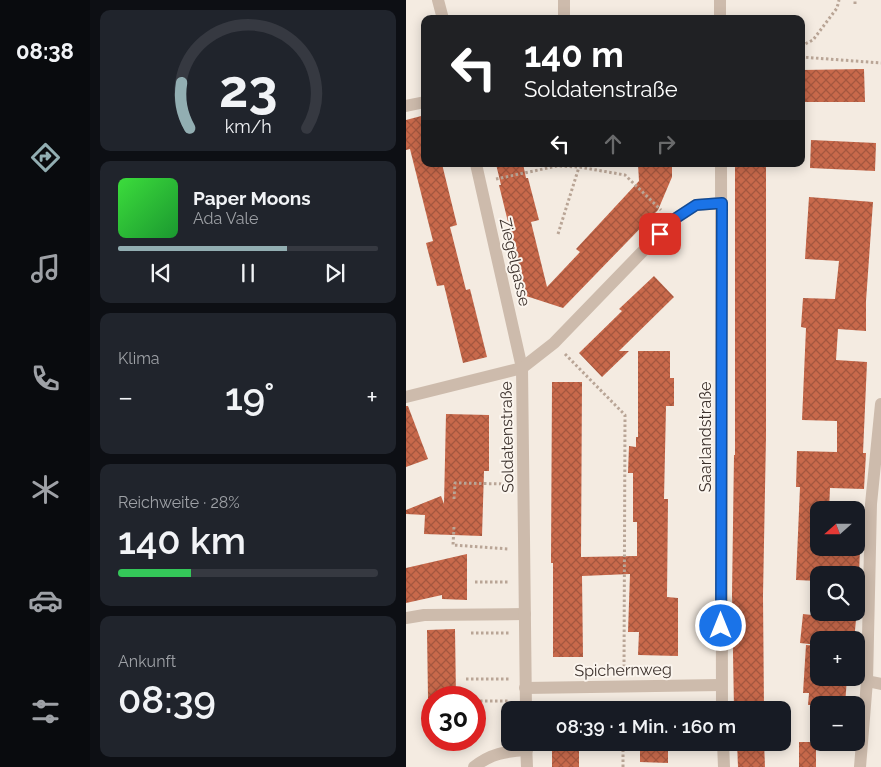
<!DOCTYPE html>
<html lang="de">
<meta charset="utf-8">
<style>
:root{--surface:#171b24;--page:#20242c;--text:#f1f3f6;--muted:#9ea1a6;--line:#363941;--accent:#92aeb2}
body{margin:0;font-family:Raleway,sans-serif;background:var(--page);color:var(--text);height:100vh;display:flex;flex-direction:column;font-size:19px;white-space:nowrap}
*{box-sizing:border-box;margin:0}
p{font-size:16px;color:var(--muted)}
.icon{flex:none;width:28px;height:28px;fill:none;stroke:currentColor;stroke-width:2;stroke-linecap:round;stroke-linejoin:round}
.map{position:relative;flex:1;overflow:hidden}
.panel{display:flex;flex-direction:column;gap:10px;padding:10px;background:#0d0f14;width:316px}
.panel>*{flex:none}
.banner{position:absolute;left:15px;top:15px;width:384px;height:152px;border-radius:10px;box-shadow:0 2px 12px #0003;background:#202124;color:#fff;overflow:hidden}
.needle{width:32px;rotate:249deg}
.tools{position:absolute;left:404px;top:501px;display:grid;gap:10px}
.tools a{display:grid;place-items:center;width:55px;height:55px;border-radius:10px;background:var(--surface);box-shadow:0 2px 12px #0003;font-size:25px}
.speed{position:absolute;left:15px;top:686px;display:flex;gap:10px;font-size:25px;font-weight:700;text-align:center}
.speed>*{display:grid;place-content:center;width:65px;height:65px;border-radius:50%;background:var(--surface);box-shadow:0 2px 12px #0003;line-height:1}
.speed .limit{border:8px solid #d22;background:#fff;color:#111}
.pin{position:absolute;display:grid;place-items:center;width:42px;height:42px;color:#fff;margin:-21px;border-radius:10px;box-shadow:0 2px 8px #0006}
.me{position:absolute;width:55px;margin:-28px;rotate:0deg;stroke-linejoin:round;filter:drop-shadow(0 0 4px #0008)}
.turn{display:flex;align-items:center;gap:18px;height:105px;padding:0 20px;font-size:22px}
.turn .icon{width:65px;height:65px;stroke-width:2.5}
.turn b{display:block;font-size:35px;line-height:42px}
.lanes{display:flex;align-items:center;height:48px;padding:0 20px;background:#0003;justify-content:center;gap:25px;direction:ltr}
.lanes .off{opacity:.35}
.big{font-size:38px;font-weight:600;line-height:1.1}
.panel .tile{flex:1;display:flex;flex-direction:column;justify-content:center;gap:8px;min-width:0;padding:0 18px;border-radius:10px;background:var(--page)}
.panel .dial{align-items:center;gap:0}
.dial svg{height:130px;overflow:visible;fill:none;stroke:var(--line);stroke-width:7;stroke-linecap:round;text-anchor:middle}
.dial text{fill:var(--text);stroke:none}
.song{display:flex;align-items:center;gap:15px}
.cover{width:60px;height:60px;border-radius:8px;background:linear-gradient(135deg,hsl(120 70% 55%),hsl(130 70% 35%))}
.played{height:5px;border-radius:2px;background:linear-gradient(90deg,var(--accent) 65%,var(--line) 65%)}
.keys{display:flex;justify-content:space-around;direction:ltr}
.heat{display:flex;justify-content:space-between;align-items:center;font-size:28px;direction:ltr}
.charge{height:8px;border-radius:4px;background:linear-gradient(90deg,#34c759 28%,var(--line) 0)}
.trip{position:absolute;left:95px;top:701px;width:290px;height:50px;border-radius:10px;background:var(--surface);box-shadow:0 2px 12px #0003;font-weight:600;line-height:50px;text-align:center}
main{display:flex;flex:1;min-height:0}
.menu{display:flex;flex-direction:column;width:90px;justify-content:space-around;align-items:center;background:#090b0e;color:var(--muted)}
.menu .icon{width:35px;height:35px}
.menu .on{color:var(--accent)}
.menu b{font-size:22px;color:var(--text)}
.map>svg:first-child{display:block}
.building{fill:url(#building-cross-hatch)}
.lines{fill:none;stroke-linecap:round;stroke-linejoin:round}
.path{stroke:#b9a596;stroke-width:3;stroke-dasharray:2.5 2.5;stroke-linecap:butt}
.street{stroke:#cdbbac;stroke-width:12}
.route-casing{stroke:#114b97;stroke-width:12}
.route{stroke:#1a73e8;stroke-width:9}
.labels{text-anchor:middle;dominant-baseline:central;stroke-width:4;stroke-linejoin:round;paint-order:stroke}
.street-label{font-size:16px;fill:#3b302b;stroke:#fbf5ee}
</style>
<main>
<nav class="menu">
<b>08:38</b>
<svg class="icon on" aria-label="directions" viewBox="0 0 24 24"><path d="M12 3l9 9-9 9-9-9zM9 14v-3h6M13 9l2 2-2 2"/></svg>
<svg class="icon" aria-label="music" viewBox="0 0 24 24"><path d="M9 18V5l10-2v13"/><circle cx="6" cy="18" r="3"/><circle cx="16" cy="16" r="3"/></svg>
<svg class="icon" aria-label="phone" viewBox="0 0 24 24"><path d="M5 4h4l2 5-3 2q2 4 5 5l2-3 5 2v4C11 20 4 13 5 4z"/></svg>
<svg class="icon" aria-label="climate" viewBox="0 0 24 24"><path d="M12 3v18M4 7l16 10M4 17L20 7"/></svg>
<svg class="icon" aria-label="car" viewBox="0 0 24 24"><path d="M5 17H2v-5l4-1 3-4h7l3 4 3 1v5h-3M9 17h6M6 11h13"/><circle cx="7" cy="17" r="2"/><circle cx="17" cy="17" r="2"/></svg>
<svg class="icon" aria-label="filters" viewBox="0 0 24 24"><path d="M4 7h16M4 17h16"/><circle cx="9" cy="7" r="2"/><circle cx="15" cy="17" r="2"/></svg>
</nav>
<section class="panel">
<div class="tile dial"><svg viewBox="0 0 100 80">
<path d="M14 69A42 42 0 1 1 86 69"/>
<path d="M14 69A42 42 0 0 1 9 41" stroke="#92aeb2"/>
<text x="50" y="56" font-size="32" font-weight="700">23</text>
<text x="50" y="72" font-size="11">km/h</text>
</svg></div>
<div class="tile">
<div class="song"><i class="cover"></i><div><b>Paper Moons</b><p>Ada Vale</p></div></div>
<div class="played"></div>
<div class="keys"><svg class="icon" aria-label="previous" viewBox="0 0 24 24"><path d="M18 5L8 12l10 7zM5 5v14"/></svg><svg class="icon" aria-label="pause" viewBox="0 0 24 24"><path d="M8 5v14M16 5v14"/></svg><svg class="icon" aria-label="next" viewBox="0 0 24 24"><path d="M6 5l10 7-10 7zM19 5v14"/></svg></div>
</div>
<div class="tile"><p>Klima</p>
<div class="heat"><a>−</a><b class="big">19°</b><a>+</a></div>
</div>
<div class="tile"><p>Reichweite · 28%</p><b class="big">140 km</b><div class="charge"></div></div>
<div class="tile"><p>Ankunft</p><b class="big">08:39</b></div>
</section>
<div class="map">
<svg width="475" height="767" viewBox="0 0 475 767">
<defs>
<pattern id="building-cross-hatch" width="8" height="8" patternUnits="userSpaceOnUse" patternTransform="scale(1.25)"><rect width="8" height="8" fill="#c8694b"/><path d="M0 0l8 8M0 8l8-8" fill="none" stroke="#a4573f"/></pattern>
</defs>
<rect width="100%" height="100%" fill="#f4ebe1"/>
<g class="building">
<polygon points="458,69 459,102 395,102 395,70"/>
<polygon points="19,115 19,164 36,164 51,225 44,227 60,290 64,289 81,357 57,363 38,285 31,286 20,243 27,241 4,149 0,150 0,120"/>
<polygon points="405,140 470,143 469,171 404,168"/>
<polygon points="90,164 117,164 120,178 122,178 133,220 125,222 141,287 174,252 170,249 233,181 232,164 266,164 266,177 252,210 157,308 120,296 93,185 95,185"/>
<polygon points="329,164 360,164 360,436 357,596 358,710 328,710 326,595 328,455 329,455"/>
<polygon points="403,197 467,202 460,301 460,331 432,329 430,360 461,362 457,453 460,453 458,489 424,488 423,510 412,510 412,548 454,548 453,575 412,575 412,581 390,580 394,487 390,487 391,451 431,452 431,421 396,420 400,328 395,327 397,298 429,299 433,261 399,259"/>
<polygon points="248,276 268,297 213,351 223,351 196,377 173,353 216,311 213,309"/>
<polygon points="232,351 264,351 264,378 268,378 268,406 260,406 258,499 262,499 261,597 272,598 272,656 232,655 233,632 222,632 224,574 176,576 177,657 147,657 147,563 145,563 146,382 176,382 175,557 231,556 231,522 227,522 227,473 222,473 223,446 230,447 230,437 232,437"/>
<polygon points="0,406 2,406 22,459 0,467"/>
<polygon points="40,414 83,415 83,471 78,471 76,536 18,534 19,515 0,514 0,510 35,496 38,504"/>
<polygon points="61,554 61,600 36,599 36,595 0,603 0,568"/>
<polygon points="397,614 450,620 448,640 412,640 412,645 394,643"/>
<polygon points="49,629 50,698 22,698 21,630"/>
<polygon points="400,645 412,646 412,678 441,678 439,705 402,705 403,693 397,693"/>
<rect x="146" y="742" width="27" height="25"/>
<polygon points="234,742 262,742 262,763 234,762"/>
<polygon points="331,742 358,742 359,767 332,767"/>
<rect x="393" y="742" width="17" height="25"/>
</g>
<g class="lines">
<g class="path">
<polyline points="449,4 449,0"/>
<polyline points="395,46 407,40 431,8 433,0"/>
<polyline points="395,57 475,63"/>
<polyline points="90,179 151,166 173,167 219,175 255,210"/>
<polyline points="152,234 173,167"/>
<polyline points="159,354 219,415 218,671"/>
<polyline points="48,499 49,483 102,484"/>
<polyline points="48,527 47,545 103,549"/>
<polyline points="69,582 103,582"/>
<polyline points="65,633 104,633"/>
<polyline points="60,679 104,679"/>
<polyline points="69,701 104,701"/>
<polyline points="218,710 218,702"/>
<polyline points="217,767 217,742"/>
</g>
<g class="street">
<polyline points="32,0 37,19"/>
<polyline points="158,19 158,0"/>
<polyline points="314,19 314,0"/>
<polyline points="0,106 19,102"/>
<polyline points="315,164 316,710"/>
<polyline points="0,397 116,368 70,164"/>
<polyline points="0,618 18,615 119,614"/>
<polyline points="461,681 475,684"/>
<polyline points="119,688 315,685"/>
<polyline points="120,710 116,368 148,343 267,220 290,205 316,203"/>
<polyline points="120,742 121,767"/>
<polyline points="317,742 318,767"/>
<path d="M68,767c16,-13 32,-16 53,-17"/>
<polyline points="454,767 461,681 465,504 475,404"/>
</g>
</g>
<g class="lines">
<g class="route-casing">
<polyline id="route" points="254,234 267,220 290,205 316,203 315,626"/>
</g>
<use href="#route" class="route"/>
</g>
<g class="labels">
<g class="street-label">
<text transform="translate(109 262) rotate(77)">Ziegelgasse</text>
<text transform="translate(101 437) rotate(-91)">Soldatenstraße</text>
<text transform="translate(299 437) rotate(-90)">Saarlandstraße</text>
<text transform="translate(217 670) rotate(-1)">Spichernweg</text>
</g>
</g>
</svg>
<div class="tools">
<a><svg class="needle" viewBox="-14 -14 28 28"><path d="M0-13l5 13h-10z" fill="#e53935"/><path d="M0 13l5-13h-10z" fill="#9ea1a6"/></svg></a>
<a><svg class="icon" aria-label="search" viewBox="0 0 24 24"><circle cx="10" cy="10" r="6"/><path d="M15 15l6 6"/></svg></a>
<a>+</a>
<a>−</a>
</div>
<div class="speed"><div class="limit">30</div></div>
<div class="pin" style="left:254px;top:234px;background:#d93025"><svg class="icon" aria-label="arrive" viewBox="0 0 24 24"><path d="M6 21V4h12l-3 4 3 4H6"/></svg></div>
<svg class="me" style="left:315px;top:626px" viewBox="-20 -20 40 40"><circle r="17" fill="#1a73e8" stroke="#fff" stroke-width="3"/><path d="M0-11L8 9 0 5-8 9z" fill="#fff"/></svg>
<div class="trip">08:39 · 1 Min. · 160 m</div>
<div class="banner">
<div class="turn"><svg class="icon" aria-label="left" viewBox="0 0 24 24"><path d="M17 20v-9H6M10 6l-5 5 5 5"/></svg><div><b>140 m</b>Soldatenstraße</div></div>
<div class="lanes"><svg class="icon" aria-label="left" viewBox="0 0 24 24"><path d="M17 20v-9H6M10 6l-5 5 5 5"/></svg><svg class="icon off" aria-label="ahead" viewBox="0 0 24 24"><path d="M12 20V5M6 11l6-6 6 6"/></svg><svg class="icon off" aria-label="right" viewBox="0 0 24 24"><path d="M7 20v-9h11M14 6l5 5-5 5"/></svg></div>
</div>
</div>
</main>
